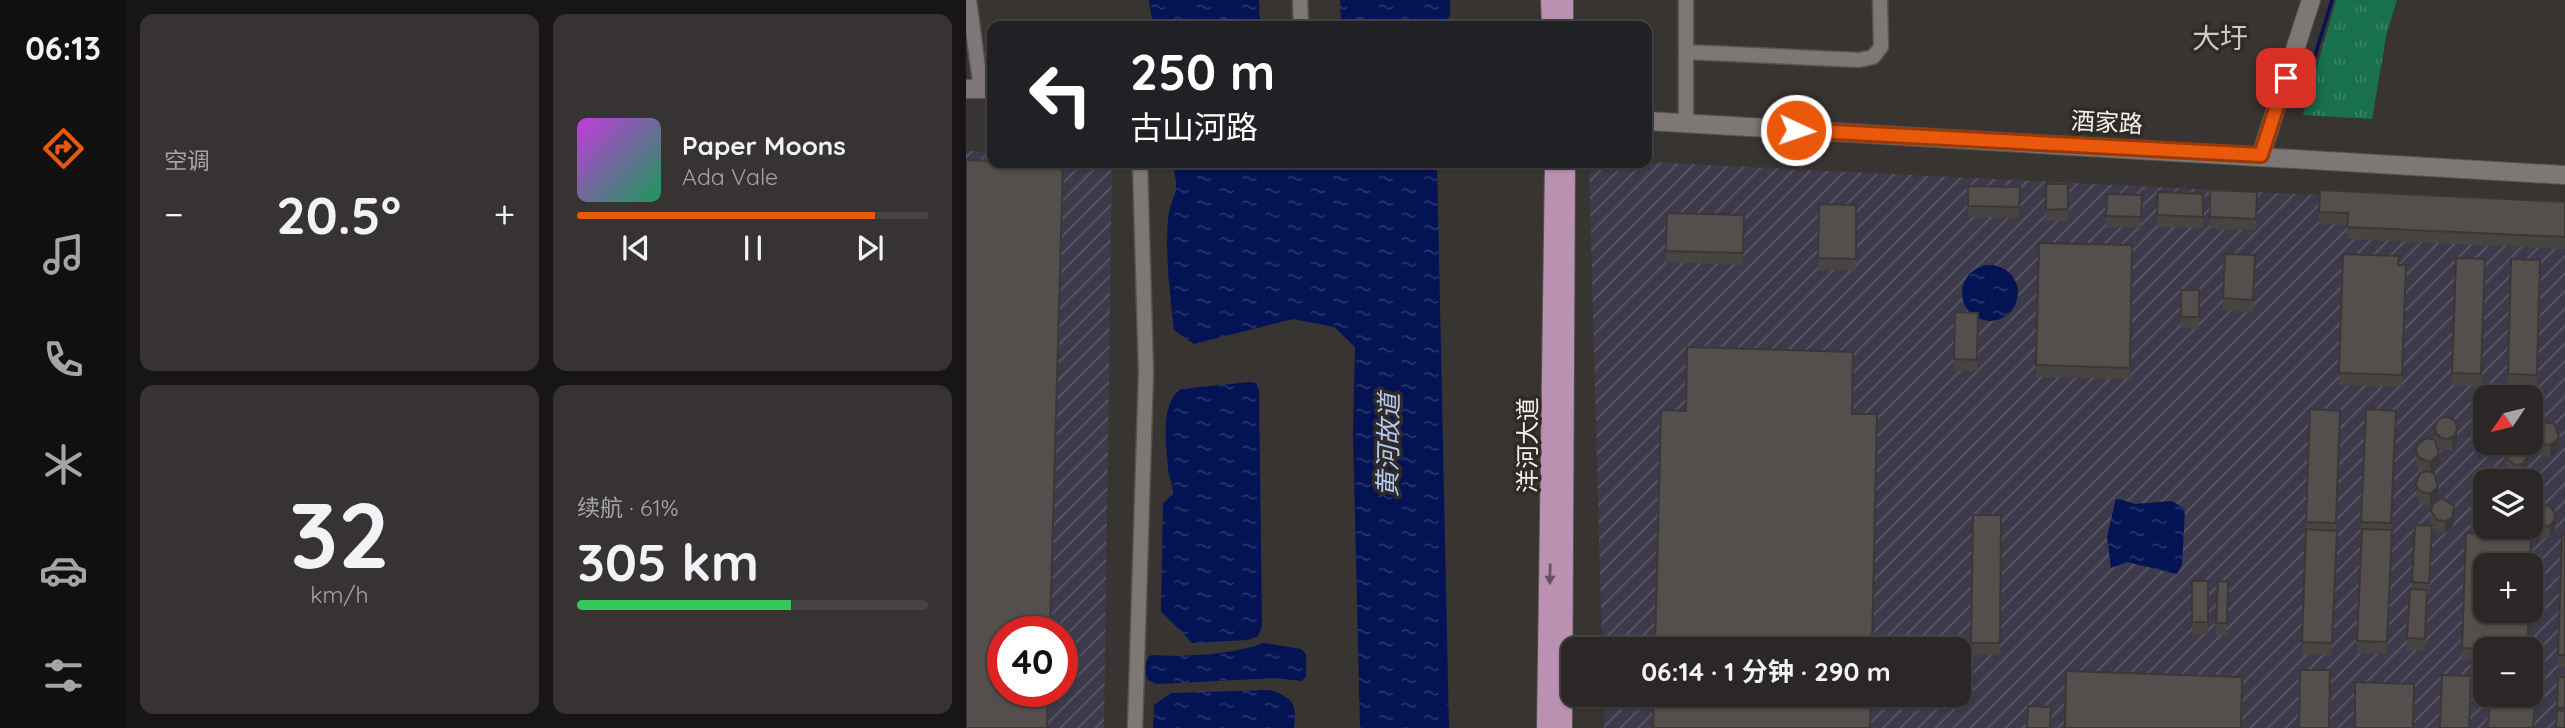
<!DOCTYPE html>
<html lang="zh">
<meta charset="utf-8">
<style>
:root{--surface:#2a2726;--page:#363332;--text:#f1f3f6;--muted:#a5a5a7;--line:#464443;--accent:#ea580c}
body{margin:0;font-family:Quicksand,"Noto Sans SC",sans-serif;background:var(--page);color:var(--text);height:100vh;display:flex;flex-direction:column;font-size:26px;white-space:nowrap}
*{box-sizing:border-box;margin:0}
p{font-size:23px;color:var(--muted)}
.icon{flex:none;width:38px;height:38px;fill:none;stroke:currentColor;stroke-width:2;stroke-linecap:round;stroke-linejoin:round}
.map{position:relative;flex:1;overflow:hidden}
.sheet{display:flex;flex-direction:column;gap:14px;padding:14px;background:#171515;width:840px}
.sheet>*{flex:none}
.guide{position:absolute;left:21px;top:21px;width:665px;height:147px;border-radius:14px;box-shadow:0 2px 5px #0004,0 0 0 2px var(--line);background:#202124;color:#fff;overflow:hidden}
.needle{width:46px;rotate:235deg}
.tools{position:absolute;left:1507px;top:385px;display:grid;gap:14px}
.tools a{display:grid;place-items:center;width:70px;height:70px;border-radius:14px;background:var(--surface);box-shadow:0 2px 5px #0004,0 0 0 2px var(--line);font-size:35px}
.speed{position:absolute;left:21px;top:616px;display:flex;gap:14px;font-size:35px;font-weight:700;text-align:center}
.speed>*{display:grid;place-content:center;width:91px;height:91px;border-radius:50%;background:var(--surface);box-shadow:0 2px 5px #0004,0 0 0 2px var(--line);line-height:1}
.speed .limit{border:10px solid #d22;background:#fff;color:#111}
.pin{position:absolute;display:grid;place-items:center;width:60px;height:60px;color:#fff;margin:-30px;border-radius:14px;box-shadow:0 4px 10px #0006}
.me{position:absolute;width:77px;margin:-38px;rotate:93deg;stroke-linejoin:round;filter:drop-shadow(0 0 5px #0008)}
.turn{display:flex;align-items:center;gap:24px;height:147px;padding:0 28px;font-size:32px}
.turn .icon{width:91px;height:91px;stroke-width:2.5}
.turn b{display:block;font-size:49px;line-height:60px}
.big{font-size:52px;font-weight:700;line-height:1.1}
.sheet .card{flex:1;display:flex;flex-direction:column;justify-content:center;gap:10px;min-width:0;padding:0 24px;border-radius:14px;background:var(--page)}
.sheet .dial{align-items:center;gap:0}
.dial b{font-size:91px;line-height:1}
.song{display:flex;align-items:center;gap:21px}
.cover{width:84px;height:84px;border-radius:10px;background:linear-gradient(135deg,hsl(290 70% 55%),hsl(150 70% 35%))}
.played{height:7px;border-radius:4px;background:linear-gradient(90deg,var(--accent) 85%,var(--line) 85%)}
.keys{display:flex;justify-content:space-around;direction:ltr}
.heat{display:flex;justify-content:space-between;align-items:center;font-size:38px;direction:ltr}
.charge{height:10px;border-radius:5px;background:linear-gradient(90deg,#34c759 61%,var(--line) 0)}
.sheet .tiles{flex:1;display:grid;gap:14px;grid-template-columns:repeat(2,1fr)}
.trip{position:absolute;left:595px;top:637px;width:410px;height:70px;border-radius:14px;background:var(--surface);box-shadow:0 2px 5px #0004,0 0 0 2px var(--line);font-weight:700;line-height:70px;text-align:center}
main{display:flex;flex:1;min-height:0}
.menu{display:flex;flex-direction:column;width:126px;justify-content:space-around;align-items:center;background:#11100f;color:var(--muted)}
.menu .icon{width:49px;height:49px}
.menu .active{color:var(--accent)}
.menu b{font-size:32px;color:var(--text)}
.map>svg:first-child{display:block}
.industrial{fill:url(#industrial-furrows);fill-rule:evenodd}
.grass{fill:url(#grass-tufts)}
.water{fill:url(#water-ripples)}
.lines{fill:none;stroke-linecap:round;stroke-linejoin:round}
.stream{stroke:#031354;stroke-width:3.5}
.minor-casing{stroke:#565351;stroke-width:17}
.tertiary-casing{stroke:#565351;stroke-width:20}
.primary-casing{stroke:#565351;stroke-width:20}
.minor{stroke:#7d7876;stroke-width:14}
.tertiary{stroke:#7d7876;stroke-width:18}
.primary{stroke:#ba91b1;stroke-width:18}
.wall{fill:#484442}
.shaded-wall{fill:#3b3736}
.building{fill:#544f4d;stroke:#3b3736;stroke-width:2}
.oneway{fill:#66535f}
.route-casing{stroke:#983908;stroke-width:18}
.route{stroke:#ea580c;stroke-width:12}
.labels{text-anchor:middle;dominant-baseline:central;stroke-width:7;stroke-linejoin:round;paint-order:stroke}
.street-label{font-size:24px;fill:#f4f1ef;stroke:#2e2a28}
.water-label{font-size:26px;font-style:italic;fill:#b3c6ee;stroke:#2e2a28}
.quarter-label{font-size:28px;fill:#cfcac7;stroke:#2e2a28}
</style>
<main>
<nav class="menu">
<b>06:13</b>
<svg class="icon active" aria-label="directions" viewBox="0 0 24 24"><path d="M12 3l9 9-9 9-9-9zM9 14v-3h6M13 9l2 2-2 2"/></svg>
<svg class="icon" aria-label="music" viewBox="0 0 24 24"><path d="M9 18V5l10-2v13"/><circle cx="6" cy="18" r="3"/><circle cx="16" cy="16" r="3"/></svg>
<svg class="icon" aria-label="phone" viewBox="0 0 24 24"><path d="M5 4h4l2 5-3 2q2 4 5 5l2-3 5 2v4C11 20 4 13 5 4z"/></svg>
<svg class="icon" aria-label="climate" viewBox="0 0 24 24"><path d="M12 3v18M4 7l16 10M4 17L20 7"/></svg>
<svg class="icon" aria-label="car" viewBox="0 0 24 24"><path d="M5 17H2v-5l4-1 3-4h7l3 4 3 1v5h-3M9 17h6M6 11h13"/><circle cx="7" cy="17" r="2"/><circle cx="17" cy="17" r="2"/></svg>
<svg class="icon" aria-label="filters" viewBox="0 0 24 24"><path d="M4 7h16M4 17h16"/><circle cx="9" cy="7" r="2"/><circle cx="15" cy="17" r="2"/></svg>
</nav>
<section class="sheet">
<div class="tiles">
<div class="card"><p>空调</p>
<div class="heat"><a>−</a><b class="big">20.5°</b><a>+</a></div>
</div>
<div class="card">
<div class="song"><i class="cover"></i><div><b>Paper Moons</b><p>Ada Vale</p></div></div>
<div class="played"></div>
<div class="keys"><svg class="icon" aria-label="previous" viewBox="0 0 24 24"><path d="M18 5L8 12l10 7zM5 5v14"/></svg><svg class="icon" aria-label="pause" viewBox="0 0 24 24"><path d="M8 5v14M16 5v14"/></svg><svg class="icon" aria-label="next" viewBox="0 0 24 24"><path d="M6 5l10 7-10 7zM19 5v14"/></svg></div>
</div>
<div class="card dial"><b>32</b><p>km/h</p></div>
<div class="card"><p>续航 · 61%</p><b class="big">305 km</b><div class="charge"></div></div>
</div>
</section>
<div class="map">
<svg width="1599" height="728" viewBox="0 0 1599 728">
<defs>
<pattern id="industrial-furrows" width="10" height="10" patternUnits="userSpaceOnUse" patternTransform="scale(1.75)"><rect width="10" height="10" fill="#3d3a4b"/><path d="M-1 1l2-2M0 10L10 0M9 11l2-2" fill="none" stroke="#5a5765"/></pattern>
<pattern id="grass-tufts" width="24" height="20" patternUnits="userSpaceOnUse" patternTransform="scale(1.75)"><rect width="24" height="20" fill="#19704d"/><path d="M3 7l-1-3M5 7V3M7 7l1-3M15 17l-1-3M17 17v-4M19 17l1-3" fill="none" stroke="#3b8567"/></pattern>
<pattern id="water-ripples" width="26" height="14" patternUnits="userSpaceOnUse" patternTransform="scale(1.75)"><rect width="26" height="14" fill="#031354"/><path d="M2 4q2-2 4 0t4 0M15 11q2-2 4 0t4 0" fill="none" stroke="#28366d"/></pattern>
</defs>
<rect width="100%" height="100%" fill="#383432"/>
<g class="industrial">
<path d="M0,151l26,1v11h120l-8,565h-138zM37,632h59v59h-59z"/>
<path d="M681,162l918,45v521h-961v-33h354v-46h-356l-13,-486zM1519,397h45v46h-45zM1519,481h45v46h-45zM1519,565h45v46h-45zM1519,649h45v46h-45z"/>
</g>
<polygon class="grass" points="1370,0 1431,0 1421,32 1406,119 1337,115"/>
<g class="water">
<polygon points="183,0 293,0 294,24 187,26"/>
<polygon points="374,0 484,0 484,26 375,26"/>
<path d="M206,163h265l12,565h-89l-7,-294 2,-87 -21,-20 -41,-8 -99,25 -20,-14c-4,-36 -9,-73 -6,-110 3,-29 14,-22 4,-57z"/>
<circle cx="1024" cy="293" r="28"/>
<path d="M284,382l6,1 3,7 3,237 -4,9 -10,4 -56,3 -31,-32 2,-108 10,-9c0,-11 -5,-17 -5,-27 -2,-23 -8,-64 13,-78z"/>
<polygon points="1150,498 1169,504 1206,501 1219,509 1216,565 1211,574 1161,562 1145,568 1141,537"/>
<path d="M298,643l37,6 5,5v23l-5,4 -25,-3 -119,6 -9,-4c-4,-8 -4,-19 3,-25 38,2 78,0 113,-12z"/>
<path d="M304,690c24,8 27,15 24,38h-141l1,-23 17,-12z"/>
</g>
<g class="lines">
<polyline class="stream" points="1336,98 1366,0"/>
<g class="minor-casing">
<g id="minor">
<polyline points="3,0 15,89"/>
<polyline points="334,0 335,26"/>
<polyline points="720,0 720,123"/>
<polyline points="720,52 893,60 907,57 915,47 914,0"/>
<polyline points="169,728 180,372 174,163"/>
</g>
</g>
<g class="tertiary-casing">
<g id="tertiary">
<polyline points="0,89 26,89"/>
<polyline points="681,121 1599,175"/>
<polyline points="1295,155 1345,0"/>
</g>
</g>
<g class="primary-casing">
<g id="primary">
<polyline points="584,0 585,26"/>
<polyline points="598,0 598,26"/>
<polyline points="580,728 588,163"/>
<polyline points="597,728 600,163"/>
</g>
</g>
<use href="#minor" class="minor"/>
<use href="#tertiary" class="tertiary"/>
<use href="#primary" class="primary"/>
</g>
<g class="wall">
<rect x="1080" y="184" width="22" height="37"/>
<polygon points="1002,186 1054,187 1053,218 1002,217"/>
<polygon points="1244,190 1291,192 1290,230 1244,229"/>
<polygon points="1192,192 1237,194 1237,228 1191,227"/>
<polygon points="1141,194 1176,195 1175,228 1140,227"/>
<polygon points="1599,202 1599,249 1381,239 1381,225 1353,224 1353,212"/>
<polygon points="853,204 890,205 890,270 852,270"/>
<polygon points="701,213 778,215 777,265 700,262"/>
<polygon points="1073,243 1166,245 1164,379 1070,377"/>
<polygon points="1377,254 1432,265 1440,265 1436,387 1373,385"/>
<polygon points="1490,258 1519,259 1515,386 1486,385"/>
<polygon points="1545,259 1574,260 1571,387 1542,386"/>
<polygon points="1289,267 1287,312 1257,310 1257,298"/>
<polygon points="1215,290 1233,290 1233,329 1215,328"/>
<polygon points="989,312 1012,313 1011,371 988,370"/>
<polygon points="1374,411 1366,655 1336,654 1340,533 1340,522"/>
<polygon points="1475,417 1491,444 1486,450 1474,450 1470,446 1473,466 1465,472 1472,498 1464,506 1453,502 1450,495 1450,484 1459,472 1453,470 1450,463 1450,451 1469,442 1470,422"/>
<polygon points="1430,422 1421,654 1391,653 1395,522"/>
<polygon points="1570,431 1593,449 1584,457 1576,456 1571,450"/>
<polygon points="1522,443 1544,443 1544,444 1561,470 1556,475 1546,475 1540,470 1540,449 1538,451 1531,452 1522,445"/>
<polygon points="1574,504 1589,532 1584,537 1576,539 1567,532 1567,513"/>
<polygon points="1465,511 1488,518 1486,529 1479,533 1471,532 1465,523"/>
<polygon points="1007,515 1035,515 1034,655 1005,654"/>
<polygon points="1449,525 1466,538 1463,595 1461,595 1459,651 1441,650 1441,638 1446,589"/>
<polygon points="1521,527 1543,527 1543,528 1538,534 1535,535 1519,649 1519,661 1496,660 1496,648 1529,534 1521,529"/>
<polygon points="1599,535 1599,667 1592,667"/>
<rect x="1226" y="581" width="16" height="53"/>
<polygon points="1252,581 1262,582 1261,635 1250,635"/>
</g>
<g class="shaded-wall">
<polygon points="1491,425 1491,444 1486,450 1486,438"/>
<polygon points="1593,438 1593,449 1584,457 1584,445"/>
<polygon points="1538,443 1544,443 1544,445 1538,451"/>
<polygon points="1562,450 1561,470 1556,475 1556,464"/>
<polygon points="1473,454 1473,466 1464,473 1464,462"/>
<polygon points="1472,487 1472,498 1464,506 1464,494"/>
<polygon points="1488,506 1488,518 1486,529 1479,533 1479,521"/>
<polygon points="1589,512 1589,532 1584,537 1584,526"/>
<polygon points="1538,527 1543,527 1538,534"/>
</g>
<g class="building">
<polygon points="0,160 26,161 26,163 97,163 84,632 37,632 37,691 82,691 81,728 0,728"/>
<polygon points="1080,184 1102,184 1102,209 1080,210"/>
<polygon points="1002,186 1054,187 1053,207 1002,206"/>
<polygon points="1244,190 1291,192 1290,219 1244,217"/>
<polygon points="1354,190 1599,202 1599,237 1381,227 1382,213 1353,212"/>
<polygon points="1192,192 1237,194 1237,217 1191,215"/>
<polygon points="1141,194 1176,195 1175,217 1140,216"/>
<polygon points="853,204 890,205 890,259 852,258"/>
<polygon points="701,213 778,215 777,253 700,251"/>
<polygon points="1073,243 1166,245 1164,368 1070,365"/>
<polygon points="1259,254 1289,255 1287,300 1257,298"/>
<polygon points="1377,254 1433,256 1432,265 1440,265 1436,375 1373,373"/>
<polygon points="1490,258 1519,259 1515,374 1486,373"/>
<polygon points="1545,259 1574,260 1571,375 1542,374"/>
<rect x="1215" y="290" width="18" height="27"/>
<polygon points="989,312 1012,313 1011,360 988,359"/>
<polygon points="721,347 887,352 886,414 911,414 906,649 689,649 695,410 720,411"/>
<polygon points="1344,409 1374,411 1370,523 1340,522"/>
<polygon points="1400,409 1430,411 1425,523 1395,522"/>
<circle cx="1480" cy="428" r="11"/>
<polygon points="1578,422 1589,424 1593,438 1584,445 1576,444 1571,438 1570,431"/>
<polygon points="1461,438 1469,440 1473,454 1464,462 1453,458 1450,451 1452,444"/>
<polygon points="1546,443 1554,443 1562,450 1561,458 1556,464 1549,465 1540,458 1540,447"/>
<polygon points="1461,471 1468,473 1472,487 1464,494 1453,491 1450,484 1454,473"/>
<polygon points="1547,474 1554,474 1561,481 1540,481 1541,479"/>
<polygon points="1476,498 1488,506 1486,518 1479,521 1471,520 1465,511 1467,504"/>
<circle cx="1578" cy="516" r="11"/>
<polygon points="1007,515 1035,515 1034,643 1005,643"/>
<polygon points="1449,525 1466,526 1463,583 1446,582"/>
<polygon points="1340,529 1371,531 1366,643 1336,642"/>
<polygon points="1396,529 1426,530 1421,642 1391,641"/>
<polygon points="1500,533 1565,536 1564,565 1519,565 1519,611 1563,611 1561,649 1496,648"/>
<polygon points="1596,535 1599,535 1599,655 1592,655"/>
<rect x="1226" y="581" width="16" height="41"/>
<polygon points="1252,581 1262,582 1261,623 1250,623"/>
<polygon points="1444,589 1461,590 1459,639 1441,638"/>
<polygon points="1334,670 1364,670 1363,728 1333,728"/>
<polygon points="1100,671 1276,677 1275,728 1099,728"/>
<polygon points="1476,675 1505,676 1503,728 1474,728"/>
<polygon points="1564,677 1570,677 1567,728 1522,728 1524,695 1564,695"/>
<polygon points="1592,677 1599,677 1599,708 1591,708"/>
<polygon points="1389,682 1448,684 1447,728 1389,728"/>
<polygon points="688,695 905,695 904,728 687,728"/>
<polygon points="1062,706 1085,707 1084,728 1061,728"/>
<polygon points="1591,710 1599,711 1599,728 1590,728"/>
</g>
<defs><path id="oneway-solid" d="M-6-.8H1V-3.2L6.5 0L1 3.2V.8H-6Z" transform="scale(1.75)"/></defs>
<use class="oneway" href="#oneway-solid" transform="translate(584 574) rotate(91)"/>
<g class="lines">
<g class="route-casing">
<polyline id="route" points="830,130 1295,155 1320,78"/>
</g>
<use href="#route" class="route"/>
</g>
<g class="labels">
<g class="street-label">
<text transform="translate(1141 122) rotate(3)">酒家路</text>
<text transform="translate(561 445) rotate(-90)">洋河大道</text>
</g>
<g class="water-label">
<text transform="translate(422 445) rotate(-89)">黄河故道</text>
</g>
<g class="quarter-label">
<text x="1254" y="37">大圩</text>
</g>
</g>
</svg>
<div class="tools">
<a><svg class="needle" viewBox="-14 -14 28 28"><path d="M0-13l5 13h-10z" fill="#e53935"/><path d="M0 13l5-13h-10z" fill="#a5a5a7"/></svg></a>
<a><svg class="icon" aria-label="layers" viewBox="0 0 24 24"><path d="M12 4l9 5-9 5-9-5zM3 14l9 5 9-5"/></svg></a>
<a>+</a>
<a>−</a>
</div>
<div class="speed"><div class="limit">40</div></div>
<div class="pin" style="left:1320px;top:78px;background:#d93025"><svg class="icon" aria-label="arrive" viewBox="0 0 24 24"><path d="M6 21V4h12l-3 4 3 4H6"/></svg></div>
<svg class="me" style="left:830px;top:130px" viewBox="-20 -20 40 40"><circle r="17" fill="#ea580c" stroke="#fff" stroke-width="3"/><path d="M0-11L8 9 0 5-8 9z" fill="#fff"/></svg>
<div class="trip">06:14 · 1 分钟 · 290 m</div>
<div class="guide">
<div class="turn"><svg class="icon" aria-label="left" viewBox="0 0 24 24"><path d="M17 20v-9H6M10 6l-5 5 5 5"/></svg><div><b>250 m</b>古山河路</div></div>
</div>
</div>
</main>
